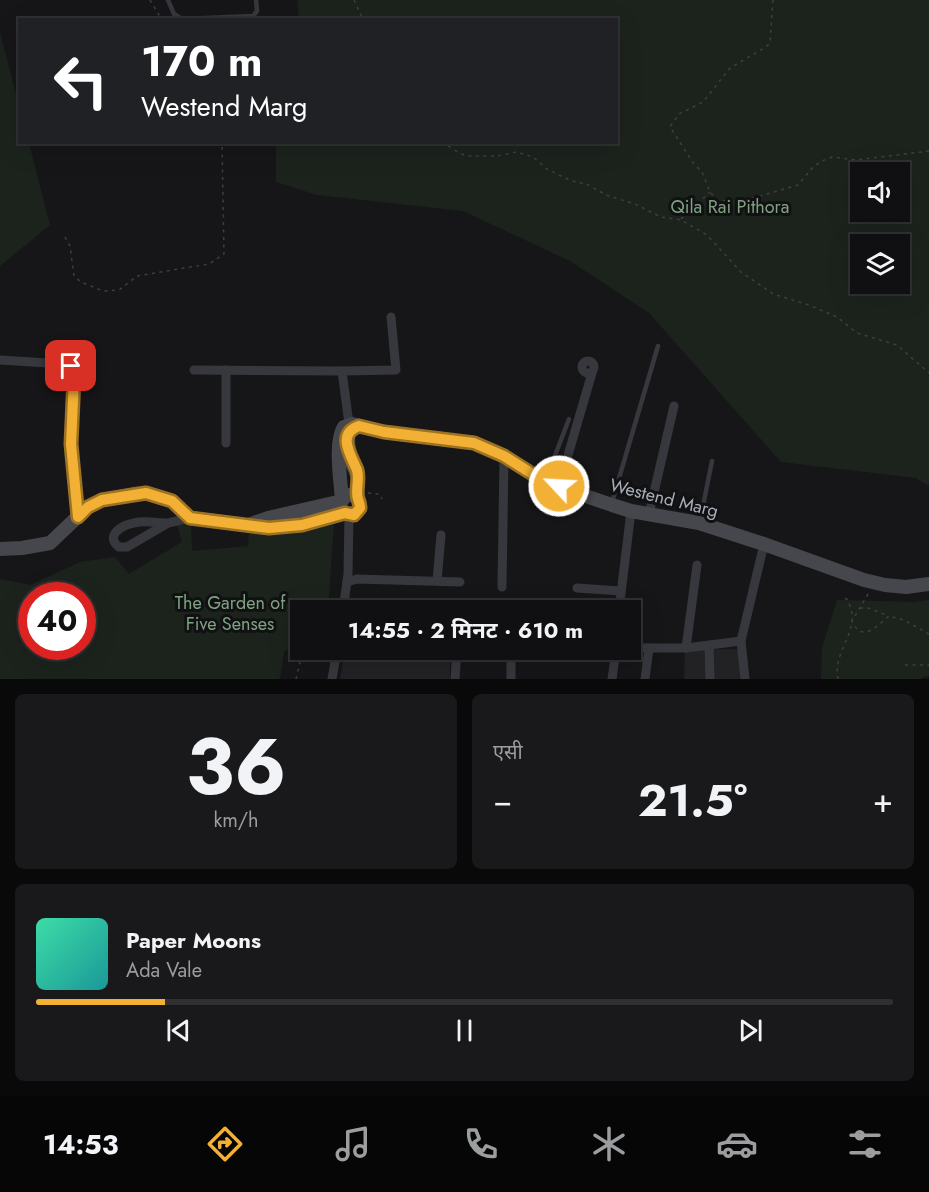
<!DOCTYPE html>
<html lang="hi">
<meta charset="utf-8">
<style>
:root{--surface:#101012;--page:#19191b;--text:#f1f3f6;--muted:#9c9d9f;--line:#303032;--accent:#f2b134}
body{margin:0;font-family:Jost,"Noto Sans Devanagari",sans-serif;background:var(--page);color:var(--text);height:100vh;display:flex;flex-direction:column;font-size:22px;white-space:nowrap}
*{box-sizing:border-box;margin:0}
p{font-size:20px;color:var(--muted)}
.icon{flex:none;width:33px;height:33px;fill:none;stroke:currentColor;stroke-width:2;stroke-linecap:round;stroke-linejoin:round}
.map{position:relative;height:679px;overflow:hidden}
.side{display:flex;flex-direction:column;gap:15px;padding:15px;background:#09090a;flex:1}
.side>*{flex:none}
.hud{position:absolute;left:18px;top:18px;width:600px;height:126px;border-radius:0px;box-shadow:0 6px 24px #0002,0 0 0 2px var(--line);background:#202124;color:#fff;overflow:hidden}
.buttons{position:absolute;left:850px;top:162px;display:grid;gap:12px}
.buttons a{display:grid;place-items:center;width:60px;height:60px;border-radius:0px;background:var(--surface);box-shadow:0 6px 24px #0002,0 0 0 2px var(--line);font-size:30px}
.speed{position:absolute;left:18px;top:582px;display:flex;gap:12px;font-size:30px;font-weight:700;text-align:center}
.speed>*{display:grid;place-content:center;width:78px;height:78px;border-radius:50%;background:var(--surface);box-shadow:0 6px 24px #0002,0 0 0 2px var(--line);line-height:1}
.speed .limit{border:9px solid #d22;background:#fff;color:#111}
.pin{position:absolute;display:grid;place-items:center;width:51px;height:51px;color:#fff;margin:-26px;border-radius:12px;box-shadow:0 3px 9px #0006}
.me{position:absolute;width:66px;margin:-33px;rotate:295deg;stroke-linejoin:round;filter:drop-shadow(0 0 4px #0008)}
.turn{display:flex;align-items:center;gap:21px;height:126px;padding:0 24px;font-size:27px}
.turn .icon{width:78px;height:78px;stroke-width:2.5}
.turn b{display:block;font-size:42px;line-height:51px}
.big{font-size:45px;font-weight:700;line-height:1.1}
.side .tile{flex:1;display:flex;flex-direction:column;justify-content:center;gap:9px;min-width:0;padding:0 21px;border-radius:9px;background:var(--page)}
.side .dial{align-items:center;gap:0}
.dial b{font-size:78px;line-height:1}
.song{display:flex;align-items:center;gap:18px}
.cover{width:72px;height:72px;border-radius:9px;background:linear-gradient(135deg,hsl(160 70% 55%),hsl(180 70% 35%))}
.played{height:6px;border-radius:3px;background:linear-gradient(90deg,var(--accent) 15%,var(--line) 15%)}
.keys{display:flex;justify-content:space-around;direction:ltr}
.heat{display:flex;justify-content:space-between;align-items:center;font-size:33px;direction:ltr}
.side .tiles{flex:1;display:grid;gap:15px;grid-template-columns:1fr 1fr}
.tile:last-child{grid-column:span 2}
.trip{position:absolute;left:290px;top:600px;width:351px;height:60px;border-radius:0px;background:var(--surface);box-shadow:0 6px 24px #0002,0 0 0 2px var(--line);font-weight:700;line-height:60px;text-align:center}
.dock{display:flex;height:96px;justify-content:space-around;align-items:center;background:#060607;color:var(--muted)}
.dock .icon{width:42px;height:42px}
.dock .selected{color:var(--accent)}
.dock b{font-size:27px;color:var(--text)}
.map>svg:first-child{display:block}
.built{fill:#222225}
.green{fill:#1c231d;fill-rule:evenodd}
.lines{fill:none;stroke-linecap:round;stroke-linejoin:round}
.path{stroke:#3d3f44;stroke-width:1.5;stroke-dasharray:3 4.5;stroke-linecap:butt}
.lane{stroke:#37383d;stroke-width:4.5}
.street{stroke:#37383d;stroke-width:9}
.secondary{stroke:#45474d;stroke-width:14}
.route-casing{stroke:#9d7322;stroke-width:15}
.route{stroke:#f2b134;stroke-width:10}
.labels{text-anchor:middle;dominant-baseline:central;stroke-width:6;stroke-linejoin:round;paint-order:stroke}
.park-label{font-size:18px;fill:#7fa381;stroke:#111113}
.street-label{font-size:18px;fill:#a8adb8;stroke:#111113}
</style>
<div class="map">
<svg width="929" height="679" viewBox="0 0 929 679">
<rect width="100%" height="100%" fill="#161618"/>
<g class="built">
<polygon points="740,649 744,679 684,679 685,650"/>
<polygon points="345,650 450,650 450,679 340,679"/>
</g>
<g class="green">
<path d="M297,0h632v486l-13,-8 -135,-16 -132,-149 -79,-52 -107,-50 -146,-16 -41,-13v-39l340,-1v-122l-317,-1zM861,172h39v40h-39zM900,244v40h-39v-40z"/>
<polygon points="0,32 19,106 20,142 29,143 50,225 0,266"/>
<path d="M191,521l1,30 56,-5 1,-15 85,-10 -6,89h-28v31l-16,11 -4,27h-280v-100l30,6 50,-23 35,-5 14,17 53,-32 -5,-18zM32,596h50v50h-50z"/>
<polygon points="837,600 912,602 929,600 929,676 922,677 922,679 821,679 822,648"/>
</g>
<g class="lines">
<g class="path">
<polyline points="150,0 162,20"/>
<polyline points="354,0 363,20"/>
<polyline points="773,0 770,43 766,47 730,68 703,102 679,114 670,127 694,164 702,172 710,192 717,200 739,202 798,185 813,167 822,161 832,157 856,160 929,151"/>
<polyline points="442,142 461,154 470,156 497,156 516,152 533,157 547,169 565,178 578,183 585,183 606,195 635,204 661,217 681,220 707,235 741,272 773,294 809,305 837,317 857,333 897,345 929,373"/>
<polyline points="681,219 710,192"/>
<polyline points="65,237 70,246 74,276 81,282 103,291 119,290 137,276 209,264 224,254 222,142"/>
<polyline points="368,493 379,494 382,499"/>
<path d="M868,594l-16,27c10,23 26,4 37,-5l15,4 25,14"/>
<polyline points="860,608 868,608 889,616"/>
<polyline points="905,665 929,665"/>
<polyline points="296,679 300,662 319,650"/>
<path d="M838,679c-6,-31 26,-48 9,-80l-4,-1"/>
</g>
<g class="lane">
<polyline points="168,0 174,14 182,19 253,16 257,11 256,0"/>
<polyline points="546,479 569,419"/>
<polyline points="612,502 658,346"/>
<polyline points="700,521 712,461"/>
</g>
<g class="street">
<polyline points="0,360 64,364 71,366 73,378 71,444 77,517"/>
<circle cx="588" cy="367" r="6"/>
<polyline points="194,370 342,371 349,424"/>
<polyline points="342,371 396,370 391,317"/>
<polyline points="226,443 226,370"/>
<polyline points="559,486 592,373"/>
<polyline points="649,514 674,406"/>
<path d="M168,523c-10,0 -24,-3 -34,0 -12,2 -30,13 -15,24h8l41,-24 22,-5"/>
<polyline points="437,581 441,535"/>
<polyline points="347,582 357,579 460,582"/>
<polyline points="502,587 504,456"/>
<polyline points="577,588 621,591"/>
<polyline points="343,610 348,574 349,515"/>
<polyline points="619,610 631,511"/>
<polyline points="709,645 710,679"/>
<polyline points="630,648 686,648 741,641"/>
<polyline points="686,648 697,565"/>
<polyline points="511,650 511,679"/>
<polyline points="332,679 337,650"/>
<polyline points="455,679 457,650"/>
<polyline points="612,679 616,650"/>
<polyline points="645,679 649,648"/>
<polyline points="745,679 741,641 764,544"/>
</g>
<g class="secondary">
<polyline points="348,437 349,456 358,477 357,498"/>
<circle cx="350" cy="505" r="10"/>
<path d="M248,525l20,-7 74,-17c-1,-19 -8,-59 2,-74l8,-3 32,8 90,11 30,13 41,26 67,23 19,6 68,12 65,21 100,36 21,5 21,2 23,-3"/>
<polyline points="0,549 22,548 50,543 88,507 102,500 133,494 146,493 172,501 190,518 269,528 302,525 345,513"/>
</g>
</g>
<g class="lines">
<g class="route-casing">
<path id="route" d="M71,366l3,12 -3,66 7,73 10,-10 14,-7 44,-7 26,8 18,17 79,10 33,-3 43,-12 9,2 6,-7c0,-3 -1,-6 -2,-9 -3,-9 2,-19 -1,-29 -6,-15 -21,-36 2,-44l25,6 90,11 30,13 41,26 14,4"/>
</g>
<use href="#route" class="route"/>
</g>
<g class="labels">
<g class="park-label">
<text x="730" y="207">Qila Rai Pithora</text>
<text x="230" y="603">The Garden of<tspan x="230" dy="21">Five Senses</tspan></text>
</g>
<g class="street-label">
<text transform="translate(664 498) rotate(14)">Westend Marg</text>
</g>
</g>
</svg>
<div class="buttons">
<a><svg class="icon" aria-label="sound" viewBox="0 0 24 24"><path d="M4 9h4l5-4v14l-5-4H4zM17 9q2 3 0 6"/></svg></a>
<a><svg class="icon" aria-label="layers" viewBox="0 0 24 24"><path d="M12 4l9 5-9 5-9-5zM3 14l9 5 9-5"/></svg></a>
</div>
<div class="speed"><div class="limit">40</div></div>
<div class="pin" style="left:71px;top:366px;background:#d93025"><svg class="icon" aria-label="arrive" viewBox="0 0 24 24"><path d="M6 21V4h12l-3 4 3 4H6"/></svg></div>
<svg class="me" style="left:559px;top:486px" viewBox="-20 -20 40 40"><circle r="17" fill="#f2b134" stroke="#fff" stroke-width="3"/><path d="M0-11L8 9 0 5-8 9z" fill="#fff"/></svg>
<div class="trip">14:55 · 2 मिनट · 610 m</div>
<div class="hud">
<div class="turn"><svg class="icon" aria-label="left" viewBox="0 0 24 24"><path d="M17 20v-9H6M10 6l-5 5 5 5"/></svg><div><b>170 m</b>Westend Marg</div></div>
</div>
</div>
<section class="side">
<div class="tiles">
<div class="tile dial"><b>36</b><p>km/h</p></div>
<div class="tile"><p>एसी</p>
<div class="heat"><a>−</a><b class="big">21.5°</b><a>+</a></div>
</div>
<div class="tile">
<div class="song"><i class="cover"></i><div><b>Paper Moons</b><p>Ada Vale</p></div></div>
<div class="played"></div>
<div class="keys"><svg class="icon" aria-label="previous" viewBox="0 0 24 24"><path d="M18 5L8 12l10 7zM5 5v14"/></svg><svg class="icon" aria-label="pause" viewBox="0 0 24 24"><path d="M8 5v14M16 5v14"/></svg><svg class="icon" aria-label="next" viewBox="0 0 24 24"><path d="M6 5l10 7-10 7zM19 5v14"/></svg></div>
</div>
</div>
</section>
<nav class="dock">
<b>14:53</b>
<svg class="icon selected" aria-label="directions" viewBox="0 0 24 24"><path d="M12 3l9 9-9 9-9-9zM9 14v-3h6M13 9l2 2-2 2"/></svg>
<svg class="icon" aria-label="music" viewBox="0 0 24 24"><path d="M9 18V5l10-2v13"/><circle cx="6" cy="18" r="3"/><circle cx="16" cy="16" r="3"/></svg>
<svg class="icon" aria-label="phone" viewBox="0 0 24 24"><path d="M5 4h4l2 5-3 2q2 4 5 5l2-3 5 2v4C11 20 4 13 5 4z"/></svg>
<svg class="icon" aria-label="climate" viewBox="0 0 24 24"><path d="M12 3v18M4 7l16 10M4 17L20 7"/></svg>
<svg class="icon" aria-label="car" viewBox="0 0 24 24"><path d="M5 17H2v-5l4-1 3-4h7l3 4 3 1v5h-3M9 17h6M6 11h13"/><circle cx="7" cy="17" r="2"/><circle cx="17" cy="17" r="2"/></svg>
<svg class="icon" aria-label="filters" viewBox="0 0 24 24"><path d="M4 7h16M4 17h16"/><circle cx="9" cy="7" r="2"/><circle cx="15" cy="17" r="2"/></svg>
</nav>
